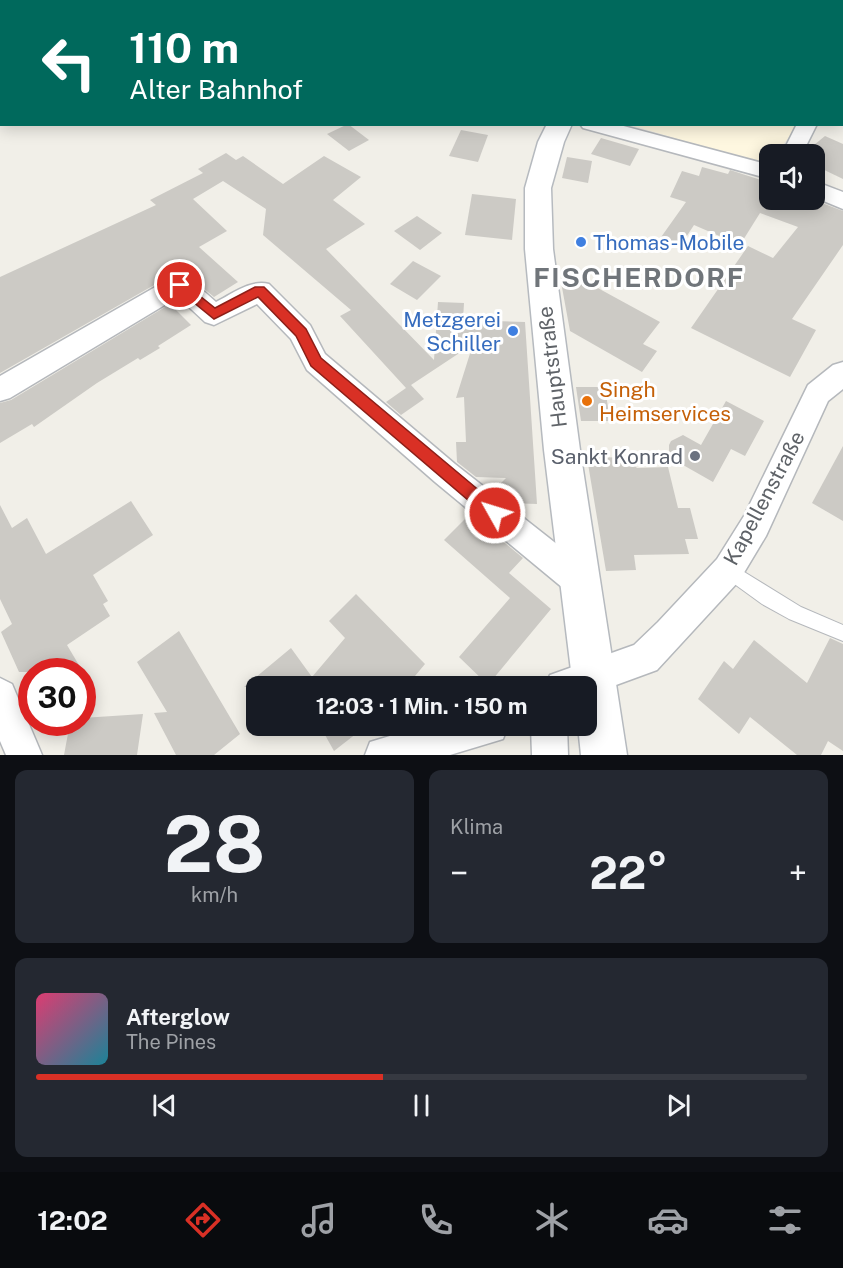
<!DOCTYPE html>
<html lang="de">
<meta charset="utf-8">
<style>
:root{--surface:#171b24;--page:#242831;--text:#f1f3f6;--muted:#9ea1a6;--line:#363941;--accent:#d93025}
body{margin:0;font-family:"Public Sans",sans-serif;background:var(--page);color:var(--text);height:100vh;display:flex;flex-direction:column;font-size:22px;white-space:nowrap}
*{box-sizing:border-box;margin:0}
p{font-size:20px;color:var(--muted)}
.icon{flex:none;width:33px;height:33px;fill:none;stroke:currentColor;stroke-width:2;stroke-linecap:round;stroke-linejoin:round}
.map{position:relative;height:755px;overflow:hidden}
.sheet{display:flex;flex-direction:column;gap:15px;padding:15px;background:#0d0f14;flex:1}
.sheet>*{flex:none}
.top-card{position:absolute;left:0px;top:0px;width:843px;height:126px;box-shadow:0 3px 15px #0003;background:#00695c;color:#fff;overflow:hidden}
.controls{position:absolute;left:759px;top:144px;display:grid;gap:12px}
.controls a{display:grid;place-items:center;width:66px;height:66px;border-radius:12px;background:var(--surface);box-shadow:0 3px 15px #0003;font-size:30px}
.speed{position:absolute;left:18px;top:658px;display:flex;gap:12px;font-size:30px;font-weight:700;text-align:center}
.speed>*{display:grid;place-content:center;width:78px;height:78px;border-radius:50%;background:var(--surface);box-shadow:0 3px 15px #0003;line-height:1}
.speed .limit{border:9px solid #d22;background:#fff;color:#111}
.pin{position:absolute;display:grid;place-items:center;width:51px;height:51px;color:#fff;margin:-26px;border:3px solid #fff;border-radius:50%;box-shadow:0 2px 6px #0007}
.me{position:absolute;width:66px;margin:-33px;rotate:309deg;stroke-linejoin:round;filter:drop-shadow(0 0 4px #0008)}
.turn{display:flex;align-items:center;gap:21px;height:126px;padding:0 30px;font-size:27px}
.turn .icon{width:78px;height:78px;stroke-width:2.5}
.turn b{display:block;font-size:42px;line-height:51px}
.big{font-size:45px;font-weight:700;line-height:1.1}
.sheet .tile{flex:1;display:flex;flex-direction:column;justify-content:center;gap:9px;min-width:0;padding:0 21px;border-radius:12px;background:var(--page)}
.sheet .dial{align-items:center;gap:0}
.dial b{font-size:78px;line-height:1}
.song{display:flex;align-items:center;gap:18px}
.cover{width:72px;height:72px;border-radius:9px;background:linear-gradient(135deg,hsl(340 70% 55%),hsl(190 70% 35%))}
.played{height:6px;border-radius:3px;background:linear-gradient(90deg,var(--accent) 45%,var(--line) 45%)}
.keys{display:flex;justify-content:space-around;direction:ltr}
.heat{display:flex;justify-content:space-between;align-items:center;font-size:33px;direction:ltr}
.sheet .tiles{flex:1;display:grid;gap:15px;grid-template-columns:1fr 1fr}
.tile:last-child{grid-column:span 2}
.trip{position:absolute;left:246px;top:676px;width:351px;height:60px;border-radius:12px;background:var(--surface);box-shadow:0 3px 15px #0003;font-weight:700;line-height:60px;text-align:center}
.dock{display:flex;height:96px;justify-content:space-around;align-items:center;background:#090b0e;color:var(--muted)}
.dock .icon{width:42px;height:42px}
.dock .on{color:var(--accent)}
.dock b{font-size:27px;color:var(--text)}
.map>svg:first-child{display:block}
.commercial{fill:#fef7e0}
.building{fill:#cccac5}
.lines{fill:none;stroke-linecap:round;stroke-linejoin:round}
.lane-casing{stroke:#b5b8bc;stroke-width:2}
.street-casing{stroke:#b5b8bc;stroke-width:3}
.secondary-casing{stroke:#b6babf;stroke-width:3}
.lane{fill:#fff;fill-rule:evenodd}
.street{fill:#fff;fill-rule:evenodd}
.secondary{fill:#fff;fill-rule:evenodd}
.route{fill:#d93025;stroke:#8d1f18;stroke-width:1.5}
.shop-dot{fill:#3f7fe0;stroke:#fff;stroke-width:2}
.food-dot{fill:#e8710a;stroke:#fff;stroke-width:2}
.worship-dot{fill:#6b7280;stroke:#fff;stroke-width:2}
.labels{text-anchor:middle;dominant-baseline:central;stroke-width:6;stroke-linejoin:round;paint-order:stroke}
.shop-label{font-size:21px;fill:#366cbe;stroke:#fff;text-anchor:start}
.street-label{font-size:21px;fill:#5f6368;stroke:#fff}
.food-label{font-size:21px;fill:#c56008;stroke:#fff;text-anchor:start}
.worship-label{font-size:21px;fill:#5b616d;stroke:#fff;text-anchor:end}
.district-label{font-size:27px;font-weight:bold;letter-spacing:1.5px;fill:#70757a;stroke:#fff}
</style>
<div class="map">
<svg width="843" height="755" viewBox="0 0 843 755">
<rect width="100%" height="100%" fill="#f1efe8"/>
<g class="commercial">
<polygon points="529,0 843,0 843,65 842,67 842,2"/>
<polygon points="631,125 798,125 776,154 770,154 767,166"/>
</g>
<g class="building">
<polygon points="348,124 369,140 349,151 327,134"/>
<polygon points="461,130 488,135 478,162 449,156"/>
<polygon points="825,136 843,144 843,179 814,165 814,145"/>
<polygon points="601,138 639,149 630,166 591,154"/>
<polygon points="226,153 236,160 243,156 283,184 324,156 361,177 333,200 365,224 326,249 434,360 438,302 464,303 463,320 525,322 537,504 508,503 496,488 506,478 476,477 457,462 456,442 466,442 464,397 456,398 473,344 411,385 424,399 401,415 386,402 406,388 340,316 351,310 263,235 266,209 223,181 193,199 227,231 199,247 238,282 214,297 185,273 170,276 0,373 0,277 156,205 150,200 203,173 198,169"/>
<polygon points="567,157 592,161 588,183 562,178"/>
<polygon points="702,167 728,174 730,170 770,183 770,200 814,200 843,211 843,245 792,319 816,330 790,377 691,328 748,246 773,258 798,227 760,213 740,245 694,225 679,248 659,240 686,202 670,197 682,171 699,176"/>
<polygon points="472,194 516,199 512,240 465,235"/>
<polygon points="417,216 442,233 420,250 394,231"/>
<polygon points="413,261 441,276 417,300 390,284"/>
<polygon points="585,281 660,322 643,344 657,351 642,372 570,331 561,282"/>
<polygon points="170,304 191,325 158,346 160,348 140,360 138,358 97,383 34,427 32,424 0,443 0,403 11,400"/>
<polygon points="576,387 605,387 610,421 581,421"/>
<polygon points="726,401 764,421 745,456 731,449 713,482 669,457 669,445 671,441 683,435 701,445"/>
<polygon points="843,446 843,521 812,503"/>
<polygon points="626,457 637,468 668,467 678,508 690,508 698,539 685,539 689,554 634,555 636,570 606,571 587,458"/>
<polygon points="131,501 153,535 93,575 108,601 103,604 110,616 67,645 83,672 19,672 1,632 12,624 0,599 0,505 12,528 27,518 46,554"/>
<polygon points="470,514 523,558 509,573 551,609 488,685 459,657 510,598 444,540"/>
<polygon points="356,594 425,664 415,676 424,687 244,687 291,648 312,677 345,638 329,621"/>
<polygon points="179,631 240,734 214,755 176,755 154,713 167,712 137,662"/>
<polygon points="830,638 843,644 843,751 828,741 821,755 797,755 750,717 739,734 698,699 724,661 733,669 754,640 807,683"/>
<polygon points="143,714 137,755 64,755 70,723 82,723 82,718"/>
<polygon points="320,726 366,726 334,751"/>
</g>
<g class="lines">
<g class="lane-casing">
<polygon id="lane" points="728,562 801,607 843,625 843,641 789,619 762,604 722,575 720,570 722,565"/>
</g>
<g class="street-casing">
<g id="street">
<polygon points="15,0 35,0 14,2"/>
<polygon points="0,3 2,3 0,14"/>
<polygon points="843,73 843,87 842,87 842,74"/>
<polygon points="580,124 616,124 770,165 770,179 583,128"/>
<polygon points="797,124 817,124 802,154 782,154"/>
<polygon points="814,181 843,192 843,209 814,197"/>
<path d="M180,275l9,3 27,24c16,-8 35,-23 53,-18l41,41 15,29 130,110 136,107 5,11 -5,11 -11,5 -11,-5 -134,-111 -128,-112 -16,-31 -34,-35 -43,21 -9,-3 -27,-25 -168,101 -10,3v-25l171,-98z"/>
<polygon points="843,362 843,389 828,401 766,536 739,581 657,670 586,696 586,687 544,687 550,675 634,645 658,622 717,559 744,516 808,385 833,365"/>
<polygon points="0,678 12,684 42,755 6,755 0,741"/>
<polygon points="423,726 508,726 503,739 450,755 365,755 370,742"/>
<polygon points="531,726 567,726 568,755 532,755"/>
</g>
</g>
<g class="secondary-casing">
<g id="secondary">
<polygon points="282,0 304,0 305,2 283,2"/>
<polygon points="661,0 682,0 660,2"/>
<polygon points="547,124 572,124 564,142 551,188 553,249 580,450 627,755 581,755 578,726 586,726 586,687 573,687 544,450 525,249 525,188 538,142"/>
</g>
</g>
<use href="#lane" class="lane"/>
<use href="#street" class="street"/>
<use href="#secondary" class="secondary"/>
</g>
<polygon class="route" points="180,280 215,308 255,287 264,287 306,329 321,358 500,508 503,513 500,518 495,520 489,518 311,366 296,336 258,297 214,319 176,288 174,285"/>
<g class="shop-dot">
<circle cx="581" cy="242" r="6"/>
<circle cx="513" cy="331" r="6"/>
</g>
<circle class="food-dot" cx="587" cy="401" r="6"/>
<circle class="worship-dot" cx="695" cy="456" r="6"/>
<g class="labels">
<g class="shop-label">
<text x="593" y="242">Thomas-Mobile</text>
<text x="501" y="319" text-anchor="end">Metzgerei<tspan x="501" dy="24">Schiller</tspan></text>
</g>
<g class="street-label">
<text transform="translate(552 367) rotate(-97)">Hauptstraße</text>
<text transform="translate(764 498) rotate(-62)">Kapellenstraße</text>
</g>
<g class="food-label">
<text x="599" y="389">Singh<tspan x="599" dy="24">Heimservices</tspan></text>
</g>
<g class="worship-label">
<text x="683" y="456">Sankt Konrad</text>
</g>
<g class="district-label">
<text x="639" y="277">FISCHERDORF</text>
</g>
</g>
</svg>
<div class="controls">
<a><svg class="icon" aria-label="sound" viewBox="0 0 24 24"><path d="M4 9h4l5-4v14l-5-4H4zM17 9q2 3 0 6"/></svg></a>
</div>
<div class="speed"><div class="limit">30</div></div>
<div class="pin" style="left:180px;top:285px;background:#d93025"><svg class="icon" aria-label="arrive" viewBox="0 0 24 24"><path d="M6 21V4h12l-3 4 3 4H6"/></svg></div>
<svg class="me" style="left:495px;top:513px" viewBox="-20 -20 40 40"><circle r="17" fill="#d93025" stroke="#fff" stroke-width="3"/><path d="M0-11L8 9 0 5-8 9z" fill="#fff"/></svg>
<div class="trip">12:03 · 1 Min. · 150 m</div>
<div class="top-card">
<div class="turn"><svg class="icon" aria-label="left" viewBox="0 0 24 24"><path d="M17 20v-9H6M10 6l-5 5 5 5"/></svg><div><b>110 m</b>Alter Bahnhof</div></div>
</div>
</div>
<section class="sheet">
<div class="tiles">
<div class="tile dial"><b>28</b><p>km/h</p></div>
<div class="tile"><p>Klima</p>
<div class="heat"><a>−</a><b class="big">22°</b><a>+</a></div>
</div>
<div class="tile">
<div class="song"><i class="cover"></i><div><b>Afterglow</b><p>The Pines</p></div></div>
<div class="played"></div>
<div class="keys"><svg class="icon" aria-label="previous" viewBox="0 0 24 24"><path d="M18 5L8 12l10 7zM5 5v14"/></svg><svg class="icon" aria-label="pause" viewBox="0 0 24 24"><path d="M8 5v14M16 5v14"/></svg><svg class="icon" aria-label="next" viewBox="0 0 24 24"><path d="M6 5l10 7-10 7zM19 5v14"/></svg></div>
</div>
</div>
</section>
<nav class="dock">
<b>12:02</b>
<svg class="icon on" aria-label="directions" viewBox="0 0 24 24"><path d="M12 3l9 9-9 9-9-9zM9 14v-3h6M13 9l2 2-2 2"/></svg>
<svg class="icon" aria-label="music" viewBox="0 0 24 24"><path d="M9 18V5l10-2v13"/><circle cx="6" cy="18" r="3"/><circle cx="16" cy="16" r="3"/></svg>
<svg class="icon" aria-label="phone" viewBox="0 0 24 24"><path d="M5 4h4l2 5-3 2q2 4 5 5l2-3 5 2v4C11 20 4 13 5 4z"/></svg>
<svg class="icon" aria-label="climate" viewBox="0 0 24 24"><path d="M12 3v18M4 7l16 10M4 17L20 7"/></svg>
<svg class="icon" aria-label="car" viewBox="0 0 24 24"><path d="M5 17H2v-5l4-1 3-4h7l3 4 3 1v5h-3M9 17h6M6 11h13"/><circle cx="7" cy="17" r="2"/><circle cx="17" cy="17" r="2"/></svg>
<svg class="icon" aria-label="filters" viewBox="0 0 24 24"><path d="M4 7h16M4 17h16"/><circle cx="9" cy="7" r="2"/><circle cx="15" cy="17" r="2"/></svg>
</nav>
